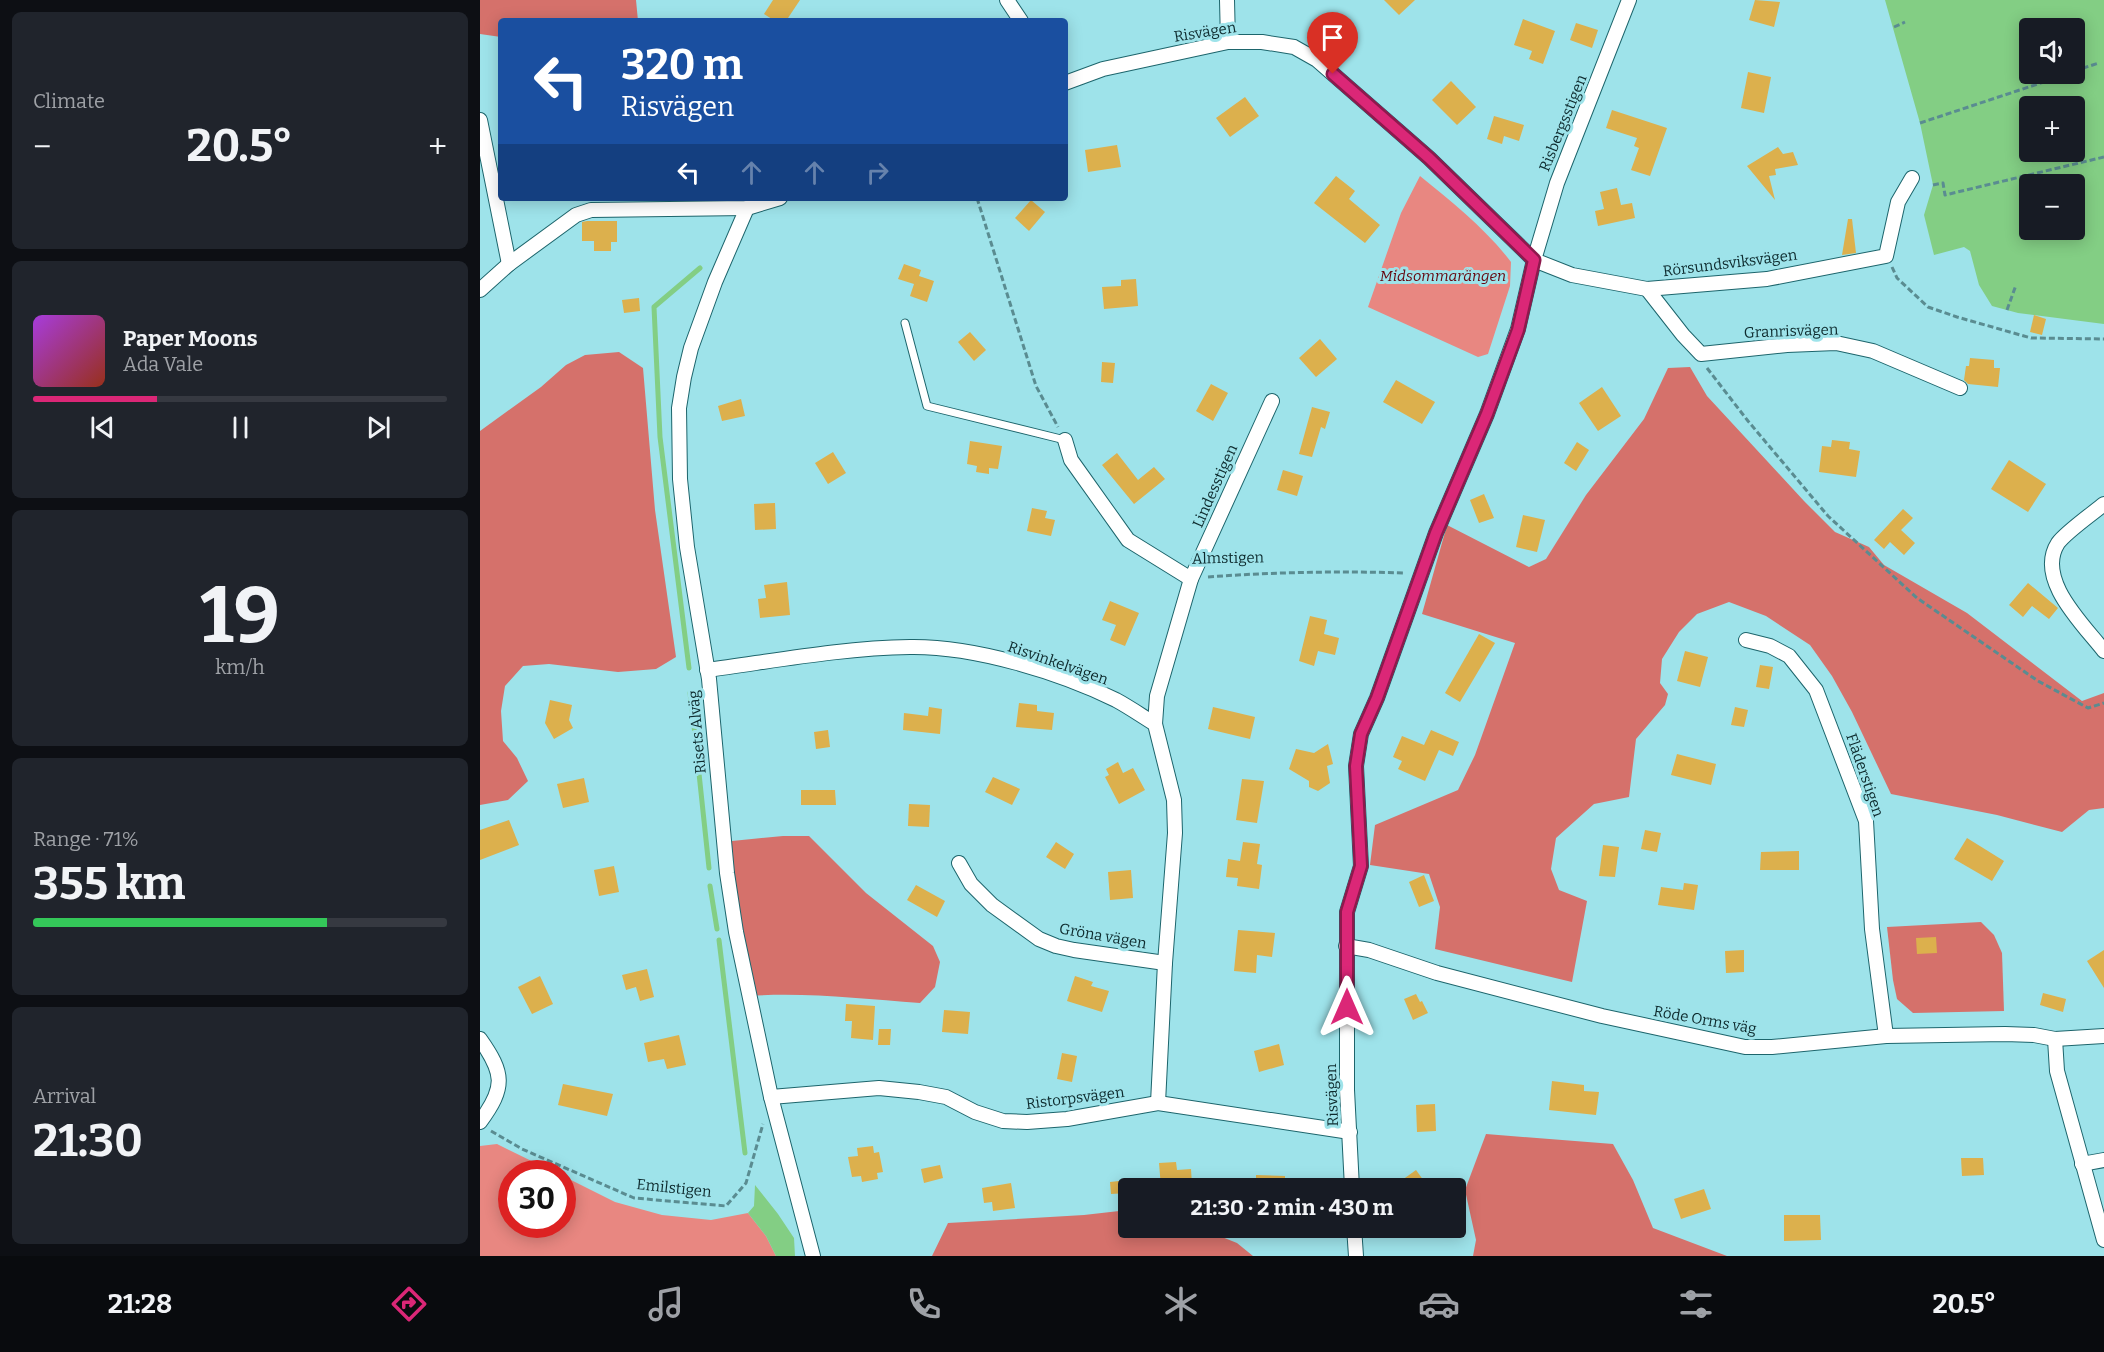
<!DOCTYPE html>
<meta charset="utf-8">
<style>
:root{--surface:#171b24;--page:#20242c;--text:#f1f3f6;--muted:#9ea1a6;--line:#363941;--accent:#db2777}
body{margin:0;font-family:Bitter,serif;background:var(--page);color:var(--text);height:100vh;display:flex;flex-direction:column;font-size:22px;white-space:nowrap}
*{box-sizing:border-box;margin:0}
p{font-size:20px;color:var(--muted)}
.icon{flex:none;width:33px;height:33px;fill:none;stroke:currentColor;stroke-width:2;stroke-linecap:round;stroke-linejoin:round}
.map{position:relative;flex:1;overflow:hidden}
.sheet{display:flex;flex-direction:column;gap:12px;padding:12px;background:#0d0f14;width:480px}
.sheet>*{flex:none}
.guide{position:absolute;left:18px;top:18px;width:570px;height:183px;border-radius:6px;box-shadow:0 3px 15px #0003;background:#1a4fa0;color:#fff;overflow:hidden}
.fabs{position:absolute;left:1539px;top:18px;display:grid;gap:12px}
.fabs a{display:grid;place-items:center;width:66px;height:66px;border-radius:6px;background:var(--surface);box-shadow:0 3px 15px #0003;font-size:30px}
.speed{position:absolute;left:18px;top:1160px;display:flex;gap:12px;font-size:30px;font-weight:700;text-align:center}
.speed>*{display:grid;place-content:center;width:78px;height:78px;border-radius:50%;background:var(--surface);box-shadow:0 3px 15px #0003;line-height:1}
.speed .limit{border:9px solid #d22;background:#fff;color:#111}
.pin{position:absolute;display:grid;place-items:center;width:51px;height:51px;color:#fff;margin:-62px -26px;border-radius:50% 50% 50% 0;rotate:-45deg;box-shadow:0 0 6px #0007}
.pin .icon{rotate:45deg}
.me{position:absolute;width:66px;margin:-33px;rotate:0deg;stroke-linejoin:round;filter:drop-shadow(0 0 4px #0008)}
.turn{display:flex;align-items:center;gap:21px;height:126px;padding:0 24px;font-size:27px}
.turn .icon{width:78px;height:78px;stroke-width:2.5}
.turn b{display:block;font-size:42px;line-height:51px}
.lanes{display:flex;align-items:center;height:57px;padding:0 24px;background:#0003;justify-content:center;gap:30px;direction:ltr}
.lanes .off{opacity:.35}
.big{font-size:45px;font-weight:700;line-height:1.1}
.sheet .tile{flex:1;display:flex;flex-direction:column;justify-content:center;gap:9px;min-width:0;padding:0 21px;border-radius:9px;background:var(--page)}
.sheet .dial{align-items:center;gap:0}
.dial b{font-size:78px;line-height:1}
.song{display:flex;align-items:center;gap:18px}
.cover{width:72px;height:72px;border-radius:9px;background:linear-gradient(135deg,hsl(280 70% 55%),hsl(10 70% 35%))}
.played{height:6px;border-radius:3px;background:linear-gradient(90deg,var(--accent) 30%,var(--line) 30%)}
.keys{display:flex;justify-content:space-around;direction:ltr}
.heat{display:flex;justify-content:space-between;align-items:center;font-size:33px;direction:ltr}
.charge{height:9px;border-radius:4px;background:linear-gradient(90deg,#34c759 71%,var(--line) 0)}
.trip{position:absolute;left:638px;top:1178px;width:348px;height:60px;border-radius:6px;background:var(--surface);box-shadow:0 3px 15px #0003;font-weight:700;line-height:60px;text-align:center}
.menu{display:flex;height:96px;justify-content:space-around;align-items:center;background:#090b0e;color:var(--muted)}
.menu .icon{width:42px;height:42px}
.menu .current{color:var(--accent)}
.menu b{font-size:27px;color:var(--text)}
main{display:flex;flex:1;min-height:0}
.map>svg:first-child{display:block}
.green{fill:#e88781}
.forest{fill:#d5716b}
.water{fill:#83ce84;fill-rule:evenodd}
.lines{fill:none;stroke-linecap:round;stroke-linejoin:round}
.stream{stroke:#83ce84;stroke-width:5}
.building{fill:#dcb04d}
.service-casing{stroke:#1d656c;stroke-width:9}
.minor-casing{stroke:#1d656c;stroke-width:16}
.path{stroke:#5a8c91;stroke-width:3;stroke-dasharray:6 3;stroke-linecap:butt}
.service{stroke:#fff;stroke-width:7}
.minor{stroke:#fff;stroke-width:14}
.route-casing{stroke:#8e194d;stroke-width:15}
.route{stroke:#db2777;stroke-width:10}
.labels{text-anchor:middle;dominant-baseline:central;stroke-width:6;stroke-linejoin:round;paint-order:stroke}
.street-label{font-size:15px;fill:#0d2a2d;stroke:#9ee3ea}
.park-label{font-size:15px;font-style:italic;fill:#65050e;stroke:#9ee3ea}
</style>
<main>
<section class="sheet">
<div class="tile"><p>Climate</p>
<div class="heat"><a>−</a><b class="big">20.5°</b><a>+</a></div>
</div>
<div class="tile">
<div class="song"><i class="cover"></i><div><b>Paper Moons</b><p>Ada Vale</p></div></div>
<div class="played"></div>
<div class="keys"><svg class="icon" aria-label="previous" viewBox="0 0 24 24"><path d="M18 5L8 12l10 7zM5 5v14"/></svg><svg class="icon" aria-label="pause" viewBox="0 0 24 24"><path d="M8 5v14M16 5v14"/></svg><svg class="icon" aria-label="next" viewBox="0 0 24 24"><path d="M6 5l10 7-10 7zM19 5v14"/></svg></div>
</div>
<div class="tile dial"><b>19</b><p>km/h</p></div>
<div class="tile"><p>Range · 71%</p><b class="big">355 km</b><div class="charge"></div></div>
<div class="tile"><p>Arrival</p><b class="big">21:30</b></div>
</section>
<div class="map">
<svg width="1624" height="1256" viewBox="0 0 1624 1256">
<rect width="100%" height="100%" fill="#9ee3ea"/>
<g class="green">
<path d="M940,176c32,26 66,53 91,86l-1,24 -22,68 -10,3 -110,-50 33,-94z"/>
<polygon points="17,1144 76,1173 32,1173 32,1224 82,1224 83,1176 135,1202 182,1215 231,1220 268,1213 286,1236 296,1256 0,1256 0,1146"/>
</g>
<g class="forest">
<polygon points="0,0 156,0 158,21 21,21 21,37 0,34"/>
<polygon points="139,352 163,368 175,510 196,657 176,669 138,672 69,664 43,666 25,686 21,711 23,741 37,758 48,781 28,800 0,805 0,431 61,387 86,365 105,355"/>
<polygon points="1210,367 1227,396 1324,501 1355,532 1389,547 1404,565 1487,613 1602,701 1624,693 1624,808 1609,810 1582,832 1517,815 1411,794 1372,712 1352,676 1330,645 1286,616 1249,602 1217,614 1199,632 1182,659 1180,683 1188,694 1185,705 1156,739 1149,797 1114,804 1076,838 1071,869 1079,890 1107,901 1092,982 955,949 960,907 949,874 890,865 895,825 978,790 995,755 1035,643 942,614 967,525 1049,567 1066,559 1106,495 1164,419 1188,368"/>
<path d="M303,836h26l57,57 67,53 7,16 -5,25 -15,16c-57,-4 -114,-11 -171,-7l-20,-121 3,-34z"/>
<polygon points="1501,922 1514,935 1522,953 1524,1011 1433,1013 1417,999 1413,980 1407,927"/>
<polygon points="1006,1134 1133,1144 1153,1180 1173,1228 1247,1256 993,1256 996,1240 985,1190"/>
<polygon points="648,1210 648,1227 717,1227 757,1243 773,1256 452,1256 468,1223 604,1215"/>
</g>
<g class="water">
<path d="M1405,0h219v324l-86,-11 -26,-7 -13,-21 -9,-34 -6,-4 -30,8 -10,-40 9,-30 -13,-62zM1550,28h44v46h-44zM1550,106h44v46h-44zM1550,184h44v46h-44z"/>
<polygon points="275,1185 298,1214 314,1238 315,1256 296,1256 286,1236 268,1213 274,1206"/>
</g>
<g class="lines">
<g class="stream">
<polyline points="209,668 180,437 174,307 220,268"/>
<polyline points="210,693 216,743"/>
<polyline points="218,764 229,868"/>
<polyline points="230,886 237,929"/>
<polyline points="239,940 265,1153"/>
</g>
</g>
<g class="building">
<polygon points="293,0 320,0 306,21 295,21 284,14"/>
<polygon points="904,0 935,0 919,15"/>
<polygon points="1275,0 1300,2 1294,27 1269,20"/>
<polygon points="1043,19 1075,31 1063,64 1049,59 1052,51 1034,45"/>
<polygon points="1096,23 1118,30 1112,48 1090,40"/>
<polygon points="1268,72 1291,77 1284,113 1261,108"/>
<polygon points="971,81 996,107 977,125 952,100"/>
<polygon points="765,97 779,116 750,137 736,118"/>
<polygon points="1132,110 1187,128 1170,176 1151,170 1159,148 1154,146 1157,138 1126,128"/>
<polygon points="1014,116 1044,125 1039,141 1024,136 1022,144 1007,139"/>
<polygon points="637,145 641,167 608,172 605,150"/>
<polygon points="1298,147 1303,154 1313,152 1318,165 1295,169 1296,175 1289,176 1295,200 1267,166"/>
<polygon points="856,176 875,191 869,199 900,225 885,243 834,203"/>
<polygon points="1137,188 1141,205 1152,203 1155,218 1118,226 1115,211 1124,209 1120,192"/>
<polygon points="551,200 565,212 549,231 535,218"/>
<polygon points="1368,219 1372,219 1376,253 1362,255"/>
<polygon points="107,221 137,221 137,242 131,242 131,251 114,251 114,241 102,241 102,222"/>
<polygon points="424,264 441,270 439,276 454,281 447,302 430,296 434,284 418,279"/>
<polygon points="656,279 658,306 624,309 622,287 641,286 641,280"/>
<polygon points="159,298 160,311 144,313 142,300"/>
<polygon points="1554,315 1566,319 1562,335 1550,332"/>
<polygon points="490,332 506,350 494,361 478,342"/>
<polygon points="840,339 857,359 836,377 819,358"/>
<polygon points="1490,358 1514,360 1514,368 1520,368 1518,387 1488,384 1484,380 1486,366 1489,366"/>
<polygon points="622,362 635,363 633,383 621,382"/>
<polygon points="916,380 955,402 942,424 903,402"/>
<polygon points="731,384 748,393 733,421 716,411"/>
<polygon points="1122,387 1141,416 1118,431 1099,403"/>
<polygon points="261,399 265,416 242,421 238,406"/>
<polygon points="832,407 850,412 845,429 841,427 832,457 819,454"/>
<polygon points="1352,440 1370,442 1369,449 1380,451 1376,477 1339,472 1342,446 1351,447"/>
<polygon points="490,441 522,446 518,469 509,468 509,474 496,472 497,466 487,464"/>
<polygon points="1097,442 1109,450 1096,471 1084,463"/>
<polygon points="353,452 366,473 348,484 335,463"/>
<polygon points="637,453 658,480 674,467 685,479 654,504 622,465"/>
<polygon points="1529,460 1566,484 1548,512 1511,489"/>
<polygon points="803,470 823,476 817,496 797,490"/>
<polygon points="1004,494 1014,518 999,523 990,500"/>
<polygon points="295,503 296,529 275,530 274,504"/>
<polygon points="552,508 567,511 565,518 575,520 571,536 547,531"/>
<polygon points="1423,509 1433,518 1421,530 1435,543 1424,555 1410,542 1404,549 1394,540"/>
<polygon points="1043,515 1065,520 1057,552 1036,547"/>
<polygon points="307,582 310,615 280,618 278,599 286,598 284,585"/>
<polygon points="1548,583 1578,608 1569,619 1552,606 1543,617 1529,605"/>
<polygon points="630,601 659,613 645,646 630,640 636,625 622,620"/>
<polygon points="830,616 847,620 844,634 859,638 855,655 838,651 834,666 819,661"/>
<polygon points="999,634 1015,643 980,702 965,693"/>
<polygon points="1205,651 1228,657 1220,687 1197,681"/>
<polygon points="1280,665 1293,667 1289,689 1276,687"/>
<polygon points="70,700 92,705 89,720 93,728 74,739 65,723"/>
<polygon points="539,703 557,705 557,711 574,713 572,730 536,727"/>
<polygon points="449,707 462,709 460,734 423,730 424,713 448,716"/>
<polygon points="733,707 775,717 770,739 728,729"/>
<polygon points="1255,707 1268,710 1264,727 1251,725"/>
<polygon points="348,730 350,747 336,749 334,732"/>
<polygon points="951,730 979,742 973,756 959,750 945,781 918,769 922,761 913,757 922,736 944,745"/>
<polygon points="848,744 853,764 847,766 850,783 838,791 829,787 829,781 809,769 816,749 834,753"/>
<polygon points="1197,754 1236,764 1231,785 1191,775"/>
<polygon points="638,762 643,773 653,768 665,790 639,804 625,777 629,775 626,769"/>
<polygon points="513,777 540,789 532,805 505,792"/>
<polygon points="104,778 109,802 83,808 77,784"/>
<polygon points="762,779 784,781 777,823 756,820"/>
<polygon points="321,790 355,790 356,805 321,805"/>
<polygon points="429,804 450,805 449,827 428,826"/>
<polygon points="29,820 39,845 0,860 0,830"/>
<polygon points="1165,830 1181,833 1177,852 1161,849"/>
<polygon points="1487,838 1524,861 1512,881 1474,859"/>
<polygon points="576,842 594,854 585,869 566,857"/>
<polygon points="763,842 780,844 777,864 782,865 779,889 757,886 758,878 746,877 748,859 760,861"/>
<polygon points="1123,845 1139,847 1135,877 1119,876"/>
<polygon points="1319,851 1319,870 1280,870 1281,852"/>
<polygon points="134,866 139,892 119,896 114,870"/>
<polygon points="651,870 653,898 630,900 628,872"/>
<polygon points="944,875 954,901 939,907 929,882"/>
<polygon points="1204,883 1218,885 1214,910 1178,905 1181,887 1203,890"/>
<polygon points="436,885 465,901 457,917 427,900"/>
<polygon points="758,930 795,933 792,957 777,955 776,973 754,971"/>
<polygon points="1456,937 1457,953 1437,954 1436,938"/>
<polygon points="1264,950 1264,972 1246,973 1245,951"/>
<polygon points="1624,950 1624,988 1607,961"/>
<polygon points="167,969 174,997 160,1001 156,987 146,990 142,975"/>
<polygon points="60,976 73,1004 52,1014 38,987"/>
<polygon points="595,976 613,982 611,986 629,991 622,1012 587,1001"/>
<polygon points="1563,993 1586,999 1583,1012 1560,1005"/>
<polygon points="936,994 940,1002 942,1001 948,1013 933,1020 924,999"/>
<polygon points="366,1004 395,1006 393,1040 371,1038 372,1021 365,1021"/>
<polygon points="464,1010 490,1012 488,1034 462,1032"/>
<polygon points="399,1029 411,1029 410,1045 398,1045"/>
<polygon points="199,1035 206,1065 187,1069 184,1059 168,1062 164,1043"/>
<polygon points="799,1044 804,1065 779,1072 774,1051"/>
<polygon points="582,1053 597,1056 592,1082 577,1079"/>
<polygon points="1072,1081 1104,1085 1104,1091 1119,1092 1116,1115 1069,1110"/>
<polygon points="83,1084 133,1094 127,1116 78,1105"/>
<polygon points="955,1104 956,1131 937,1132 936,1105"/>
<polygon points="393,1146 394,1153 399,1152 403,1172 397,1173 398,1179 382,1182 381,1176 372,1177 368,1157 378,1156 377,1148"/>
<polygon points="1481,1158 1503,1158 1504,1175 1482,1176"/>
<polygon points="696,1162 697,1170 711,1169 712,1185 681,1187 679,1163"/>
<polygon points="460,1165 463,1178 444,1183 441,1169"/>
<polygon points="936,1170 949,1188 911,1188"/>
<polygon points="776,1175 805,1176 805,1188 776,1188"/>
<polygon points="648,1180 648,1193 631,1194 630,1182"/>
<polygon points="531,1183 535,1208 513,1211 512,1202 504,1203 502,1188"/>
<polygon points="1224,1189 1231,1209 1201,1219 1194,1199"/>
<polygon points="1304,1215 1340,1215 1341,1240 1304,1241"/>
</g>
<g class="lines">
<g class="service-casing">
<polyline id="service" points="425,323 447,406 585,440"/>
</g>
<g class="minor-casing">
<g id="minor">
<polyline points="527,0 541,21"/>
<polyline points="747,0 748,42"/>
<polyline points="1149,0 1077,183 1054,260 1092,275 1167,289 1287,279 1406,256 1418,202 1432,178"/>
<polyline points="585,83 623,69 748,42 782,42 814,47 837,60 949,158 1054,260 1038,329 1007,414 956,533 897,698 881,734 876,766 881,866 867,912 867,1090 872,1188"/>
<polyline points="0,120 29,264"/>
<polyline points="267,208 235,282 211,348 204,377 199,408 200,479 207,547 229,679 247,873 256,932 291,1097 333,1256"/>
<polyline points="1167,289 1203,335 1221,354 1307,345 1356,343 1393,351 1480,388"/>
<polyline points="0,290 29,264 96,215 111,210 267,208 300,198"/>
<polyline points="585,440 591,460 648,540 711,579"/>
<path d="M1624,504c-11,9 -38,28 -46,39 -23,36 25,81 46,108"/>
<polyline points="1266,640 1290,646 1309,656 1336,690 1386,821 1392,929 1406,1036"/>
<path d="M227,670c67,-9 135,-22 203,-23 64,-1 149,25 206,53 13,7 26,16 39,24l19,76 1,33 -10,130 -7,140"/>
<polyline points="675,724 677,696 711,579 792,401"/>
<polyline points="479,863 491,884 512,905 559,939 576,946 594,950 685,963"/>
<polyline points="866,946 889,950 957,973 1122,1016 1265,1047 1292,1047 1406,1036 1525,1034 1554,1035 1575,1039 1624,1036"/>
<path d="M0,1039c24,34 26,48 0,83"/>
<polyline points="1575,1039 1577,1071 1624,1240"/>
<polyline points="291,1097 399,1088 439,1092 466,1097 495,1112 523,1121 547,1122 587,1119 678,1103 870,1132"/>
<polyline points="1602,1164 1624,1160"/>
<polyline points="874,1227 876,1256"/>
</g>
</g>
<g class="path">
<polyline points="1414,27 1425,22"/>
<polyline points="1594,71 1619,63"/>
<polyline points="1440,123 1588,74"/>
<polyline points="1453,185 1463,183 1465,195 1624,157"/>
<polyline points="497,198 556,386 578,427"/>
<polyline points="1412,267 1417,278 1448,307 1477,317 1551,338 1624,339"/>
<polyline points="1527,310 1536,285"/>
<polyline points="1227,368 1268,421 1348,516 1437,598 1558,681 1608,708 1624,703"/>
<path d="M728,577c66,-5 132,-6 197,-4"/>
<polyline points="11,1131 42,1149 154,1198 246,1206 266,1183 283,1124"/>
</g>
<use href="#service" class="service"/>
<use href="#minor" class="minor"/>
</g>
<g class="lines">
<g class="route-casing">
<polyline id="route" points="853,74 949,158 1054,260 1038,330 1007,414 956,533 897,698 881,734 876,766 881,866 867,912 867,1007"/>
</g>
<use href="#route" class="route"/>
</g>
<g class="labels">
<g class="street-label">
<text transform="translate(725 32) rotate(-9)">Risvägen</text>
<text transform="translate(1083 123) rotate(-68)">Risbergsstigen</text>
<text transform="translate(1250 263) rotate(-7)">Rörsundsviksvägen</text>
<text transform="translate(1311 331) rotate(-2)">Granrisvägen</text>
<text transform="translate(735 486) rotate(-66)">Lindesstigen</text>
<text transform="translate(748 558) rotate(-1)">Almstigen</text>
<text transform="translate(578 663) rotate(19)">Risvinkelvägen</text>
<text transform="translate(217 732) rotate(-95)">Risets Alväg</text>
<text transform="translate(1385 775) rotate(71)">Fläderstigen</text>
<text transform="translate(623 936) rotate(10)">Gröna vägen</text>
<text transform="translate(1225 1020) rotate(10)">Röde Orms väg</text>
<text transform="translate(852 1095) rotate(-92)">Risvägen</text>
<text transform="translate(595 1098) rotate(-7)">Ristorpsvägen</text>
<text transform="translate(194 1188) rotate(6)">Emilstigen</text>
</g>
<g class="park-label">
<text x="963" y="276">Midsommarängen</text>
</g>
</g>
</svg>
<div class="fabs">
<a><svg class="icon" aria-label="sound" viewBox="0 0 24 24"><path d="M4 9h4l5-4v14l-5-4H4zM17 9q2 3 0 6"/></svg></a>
<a>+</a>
<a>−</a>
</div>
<div class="speed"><div class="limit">30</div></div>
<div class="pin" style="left:853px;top:74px;background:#d93025"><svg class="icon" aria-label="arrive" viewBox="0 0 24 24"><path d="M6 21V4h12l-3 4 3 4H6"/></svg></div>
<svg class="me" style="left:867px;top:1007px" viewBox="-20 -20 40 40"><path d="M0-17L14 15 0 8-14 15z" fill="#db2777" stroke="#fff" stroke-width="4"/></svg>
<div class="trip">21:30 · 2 min · 430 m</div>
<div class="guide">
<div class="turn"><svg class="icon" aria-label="left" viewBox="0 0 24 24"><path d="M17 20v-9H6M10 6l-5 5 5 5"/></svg><div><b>320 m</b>Risvägen</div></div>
<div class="lanes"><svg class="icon" aria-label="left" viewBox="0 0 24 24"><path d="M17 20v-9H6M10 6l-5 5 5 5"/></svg><svg class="icon off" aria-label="ahead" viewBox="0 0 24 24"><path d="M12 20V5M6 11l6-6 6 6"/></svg><svg class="icon off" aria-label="ahead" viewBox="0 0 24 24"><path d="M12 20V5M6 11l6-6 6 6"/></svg><svg class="icon off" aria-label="right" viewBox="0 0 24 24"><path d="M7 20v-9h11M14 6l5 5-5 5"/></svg></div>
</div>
</div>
</main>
<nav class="menu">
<b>21:28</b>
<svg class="icon current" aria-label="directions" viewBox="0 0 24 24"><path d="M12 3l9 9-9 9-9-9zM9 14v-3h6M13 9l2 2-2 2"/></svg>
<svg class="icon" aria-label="music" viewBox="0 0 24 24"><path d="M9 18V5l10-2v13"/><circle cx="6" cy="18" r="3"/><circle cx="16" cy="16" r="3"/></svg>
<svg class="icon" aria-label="phone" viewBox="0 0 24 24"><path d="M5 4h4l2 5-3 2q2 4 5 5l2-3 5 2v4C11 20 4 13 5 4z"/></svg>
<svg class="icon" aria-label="climate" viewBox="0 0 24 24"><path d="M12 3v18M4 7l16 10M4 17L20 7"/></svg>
<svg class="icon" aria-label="car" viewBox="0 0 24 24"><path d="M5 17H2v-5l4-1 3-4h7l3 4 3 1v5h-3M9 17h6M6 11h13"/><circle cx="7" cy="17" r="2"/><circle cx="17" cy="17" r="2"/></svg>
<svg class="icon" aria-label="filters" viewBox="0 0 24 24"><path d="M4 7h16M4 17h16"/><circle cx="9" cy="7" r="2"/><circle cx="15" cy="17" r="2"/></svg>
<b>20.5°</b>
</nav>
